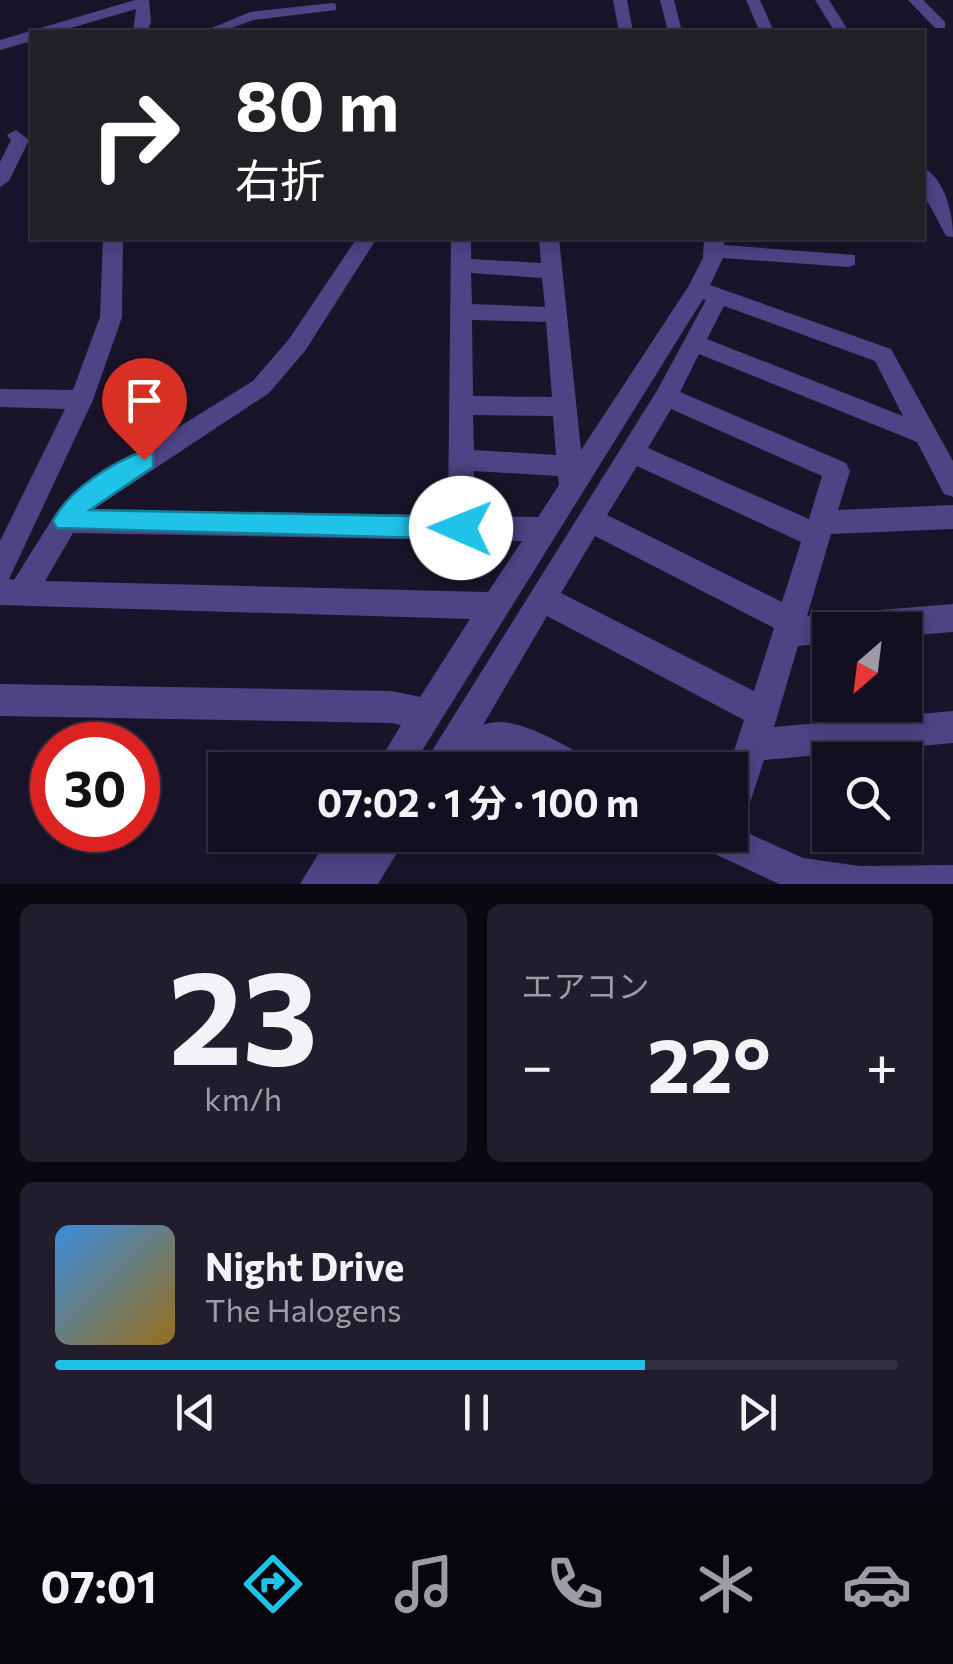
<!DOCTYPE html>
<html lang="ja">
<meta charset="utf-8">
<style>
:root{--surface:#140f20;--page:#211d2d;--text:#f1f3f6;--muted:#9d9ca5;--line:#332f3e;--accent:#20c2e8}
body{margin:0;font-family:Commissioner,"Noto Sans JP",sans-serif;background:var(--page);color:var(--text);height:100vh;display:flex;flex-direction:column;font-size:38px;white-space:nowrap}
*{box-sizing:border-box;margin:0}
p{font-size:32px;color:var(--muted)}
.icon{flex:none;width:55px;height:55px;fill:none;stroke:currentColor;stroke-width:2;stroke-linecap:round;stroke-linejoin:round}
.map{position:relative;height:884px;overflow:hidden}
.details{display:flex;flex-direction:column;gap:20px;padding:20px;background:#0b0812;flex:1}
.details>*{flex:none}
.top-card{position:absolute;left:30px;top:30px;width:895px;height:210px;border-radius:0px;box-shadow:0 5px 15px #0003,0 0 0 2px var(--line);background:#202124;color:#fff;overflow:hidden}
.needle{width:65px;rotate:208deg}
.fabs{position:absolute;left:812px;top:612px;display:grid;gap:20px}
.fabs a{display:grid;place-items:center;width:110px;height:110px;border-radius:0px;background:var(--surface);box-shadow:0 5px 15px #0003,0 0 0 2px var(--line);font-size:50px}
.speed{position:absolute;left:30px;top:722px;display:flex;gap:20px;font-size:50px;font-weight:700;text-align:center}
.speed>*{display:grid;place-content:center;width:130px;height:130px;border-radius:50%;background:var(--surface);box-shadow:0 5px 15px #0003,0 0 0 2px var(--line);line-height:1}
.speed .limit{border:15px solid #d22;background:#fff;color:#111}
.pin{position:absolute;display:grid;place-items:center;width:85px;height:85px;color:#fff;margin:-102px -42px;border-radius:50% 50% 50% 0;rotate:-45deg;box-shadow:0 0 10px #0007}
.pin .icon{rotate:45deg}
.me{position:absolute;width:110px;margin:-55px;rotate:271deg;stroke-linejoin:round;filter:drop-shadow(0 0 8px #0008)}
.turn{display:flex;align-items:center;gap:35px;height:210px;padding:0 40px;font-size:45px}
.turn .icon{width:130px;height:130px;stroke-width:2.5}
.turn b{display:block;font-size:70px;line-height:85px}
.big{font-size:75px;font-weight:700;line-height:1.1}
.details .widget{flex:1;display:flex;flex-direction:column;justify-content:center;gap:15px;min-width:0;padding:0 35px;border-radius:15px;background:var(--page)}
.details .dial{align-items:center;gap:0}
.dial b{font-size:130px;line-height:1}
.song{display:flex;align-items:center;gap:30px}
.cover{width:120px;height:120px;border-radius:15px;background:linear-gradient(135deg,hsl(210 70% 55%),hsl(40 70% 35%))}
.played{height:10px;border-radius:5px;background:linear-gradient(90deg,var(--accent) 70%,var(--line) 70%)}
.keys{display:flex;justify-content:space-around;direction:ltr}
.heat{display:flex;justify-content:space-between;align-items:center;font-size:55px;direction:ltr}
.details .tiles{flex:1;display:grid;gap:20px;grid-template-columns:1fr 1fr}
.widget:last-child{grid-column:span 2}
.trip{position:absolute;left:208px;top:752px;width:540px;height:100px;border-radius:0px;background:var(--surface);box-shadow:0 5px 15px #0003,0 0 0 2px var(--line);font-weight:700;line-height:100px;text-align:center}
.menu{display:flex;height:160px;justify-content:space-around;align-items:center;background:#08060d;color:var(--muted)}
.menu .icon{width:70px;height:70px}
.menu .on{color:var(--accent)}
.menu b{font-size:45px;color:var(--text)}
.map>svg:first-child{display:block}
.lines{fill:none;stroke-linecap:round;stroke-linejoin:round}
.minor{fill:#4c4484;fill-rule:evenodd}
.route{fill:#20c2e8;stroke:#157e97;stroke-width:2.5}
</style>
<div class="map">
<svg width="953" height="884" viewBox="0 0 953 884">
<rect width="100%" height="100%" fill="#1a142a"/>
<g class="lines">
<g class="minor">
<polygon points="135,0 149,0 151,22 147,32 133,32 136,9 57,32 32,32 32,41 0,50 0,40"/>
<polygon points="613,0 627,0 633,32 619,32"/>
<polygon points="660,0 674,0 682,32 668,32"/>
<polygon points="746,0 760,0 774,32 760,32"/>
<polygon points="815,0 829,0 849,32 835,32"/>
<polygon points="908,0 923,0 945,22 945,28 935,28"/>
<polygon points="331,3 336,4 336,10 253,20 221,32 202,32 250,12"/>
<polygon points="16,130 29,140 9,181 0,187 0,162 11,140 7,135"/>
<path d="M922,167c23,11 31,47 31,70l-7,-1 -24,-45z"/>
<path d="M103,238h20l-1,79 -29,83 -84,179 5,1 42,-67 21,-23 176,-109 36,-42 68,-101h20l-72,113 -36,42 -177,117 356,5 3,-277h20v21l70,4 -2,-25h20l22,212 107,-163 15,-29 1,-20h20v7l131,10v10l-7,2 -125,-9 -13,27 181,64 62,112v36l-9,-3 -27,-52 -218,-88 -19,38 166,71 4,8 -12,39 115,-5v24l-122,5 -24,82 146,-12v28l-48,4v-6h-75v13l-32,3 -24,81 179,-16v32l-189,17 -23,70 62,28 57,8 93,-1v19h-174l-79,-37 -5,-12h35l-2,-65 16,-50 -197,-104 -64,109c31,-13 78,20 107,33l5,12h-53l-26,-12 -21,-4 -25,16h-50l238,-381 48,-89 -3,-1 -293,471h-36l27,-45 -9,-2 -392,-7v-32l392,7 28,6 50,-78 -470,-14v-64l65,-132 -65,-2v-18l73,1 27,-73zM471,273l71,5 3,29 -73,-3zM724,306l151,55 28,55 -196,-77zM472,320l74,2 6,75 -79,-1zM671,409l151,67 -13,43 -161,-71zM473,415l80,1 3,39 -82,-5zM637,466l164,76 -19,60 -175,-87zM474,471l84,5 1,9 -21,32 -64,-1zM73,533l388,7 61,1 -34,51 -443,-11zM595,536l179,92 -20,63 -193,-98z"/>
<polygon points="330,835 367,835 364,844 370,835 408,835 378,884 300,884"/>
</g>
</g>
<path class="route" d="M144,451l9,3v13l-63,43 371,7 12,11 -12,11 -404,-11 -4,-7c15,-31 60,-59 91,-70z"/>
</svg>
<div class="fabs">
<a><svg class="needle" viewBox="-14 -14 28 28"><path d="M0-13l5 13h-10z" fill="#e53935"/><path d="M0 13l5-13h-10z" fill="#9d9ca5"/></svg></a>
<a><svg class="icon" aria-label="search" viewBox="0 0 24 24"><circle cx="10" cy="10" r="6"/><path d="M15 15l6 6"/></svg></a>
</div>
<div class="speed"><div class="limit">30</div></div>
<div class="pin" style="left:144px;top:460px;background:#d93025"><svg class="icon" aria-label="arrive" viewBox="0 0 24 24"><path d="M6 21V4h12l-3 4 3 4H6"/></svg></div>
<svg class="me" style="left:461px;top:528px" viewBox="-20 -20 40 40"><circle r="19" fill="#fff"/><path d="M0-13L10 11 0 6-10 11z" fill="#20c2e8"/></svg>
<div class="trip">07:02 · 1 分 · 100 m</div>
<div class="top-card">
<div class="turn"><svg class="icon" aria-label="right" viewBox="0 0 24 24"><path d="M7 20v-9h11M14 6l5 5-5 5"/></svg><div><b>80 m</b>右折</div></div>
</div>
</div>
<section class="details">
<div class="tiles">
<div class="widget dial"><b>23</b><p>km/h</p></div>
<div class="widget"><p>エアコン</p>
<div class="heat"><a>−</a><b class="big">22°</b><a>+</a></div>
</div>
<div class="widget">
<div class="song"><i class="cover"></i><div><b>Night Drive</b><p>The Halogens</p></div></div>
<div class="played"></div>
<div class="keys"><svg class="icon" aria-label="previous" viewBox="0 0 24 24"><path d="M18 5L8 12l10 7zM5 5v14"/></svg><svg class="icon" aria-label="pause" viewBox="0 0 24 24"><path d="M8 5v14M16 5v14"/></svg><svg class="icon" aria-label="next" viewBox="0 0 24 24"><path d="M6 5l10 7-10 7zM19 5v14"/></svg></div>
</div>
</div>
</section>
<nav class="menu">
<b>07:01</b>
<svg class="icon on" aria-label="directions" viewBox="0 0 24 24"><path d="M12 3l9 9-9 9-9-9zM9 14v-3h6M13 9l2 2-2 2"/></svg>
<svg class="icon" aria-label="music" viewBox="0 0 24 24"><path d="M9 18V5l10-2v13"/><circle cx="6" cy="18" r="3"/><circle cx="16" cy="16" r="3"/></svg>
<svg class="icon" aria-label="phone" viewBox="0 0 24 24"><path d="M5 4h4l2 5-3 2q2 4 5 5l2-3 5 2v4C11 20 4 13 5 4z"/></svg>
<svg class="icon" aria-label="climate" viewBox="0 0 24 24"><path d="M12 3v18M4 7l16 10M4 17L20 7"/></svg>
<svg class="icon" aria-label="car" viewBox="0 0 24 24"><path d="M5 17H2v-5l4-1 3-4h7l3 4 3 1v5h-3M9 17h6M6 11h13"/><circle cx="7" cy="17" r="2"/><circle cx="17" cy="17" r="2"/></svg>
</nav>
